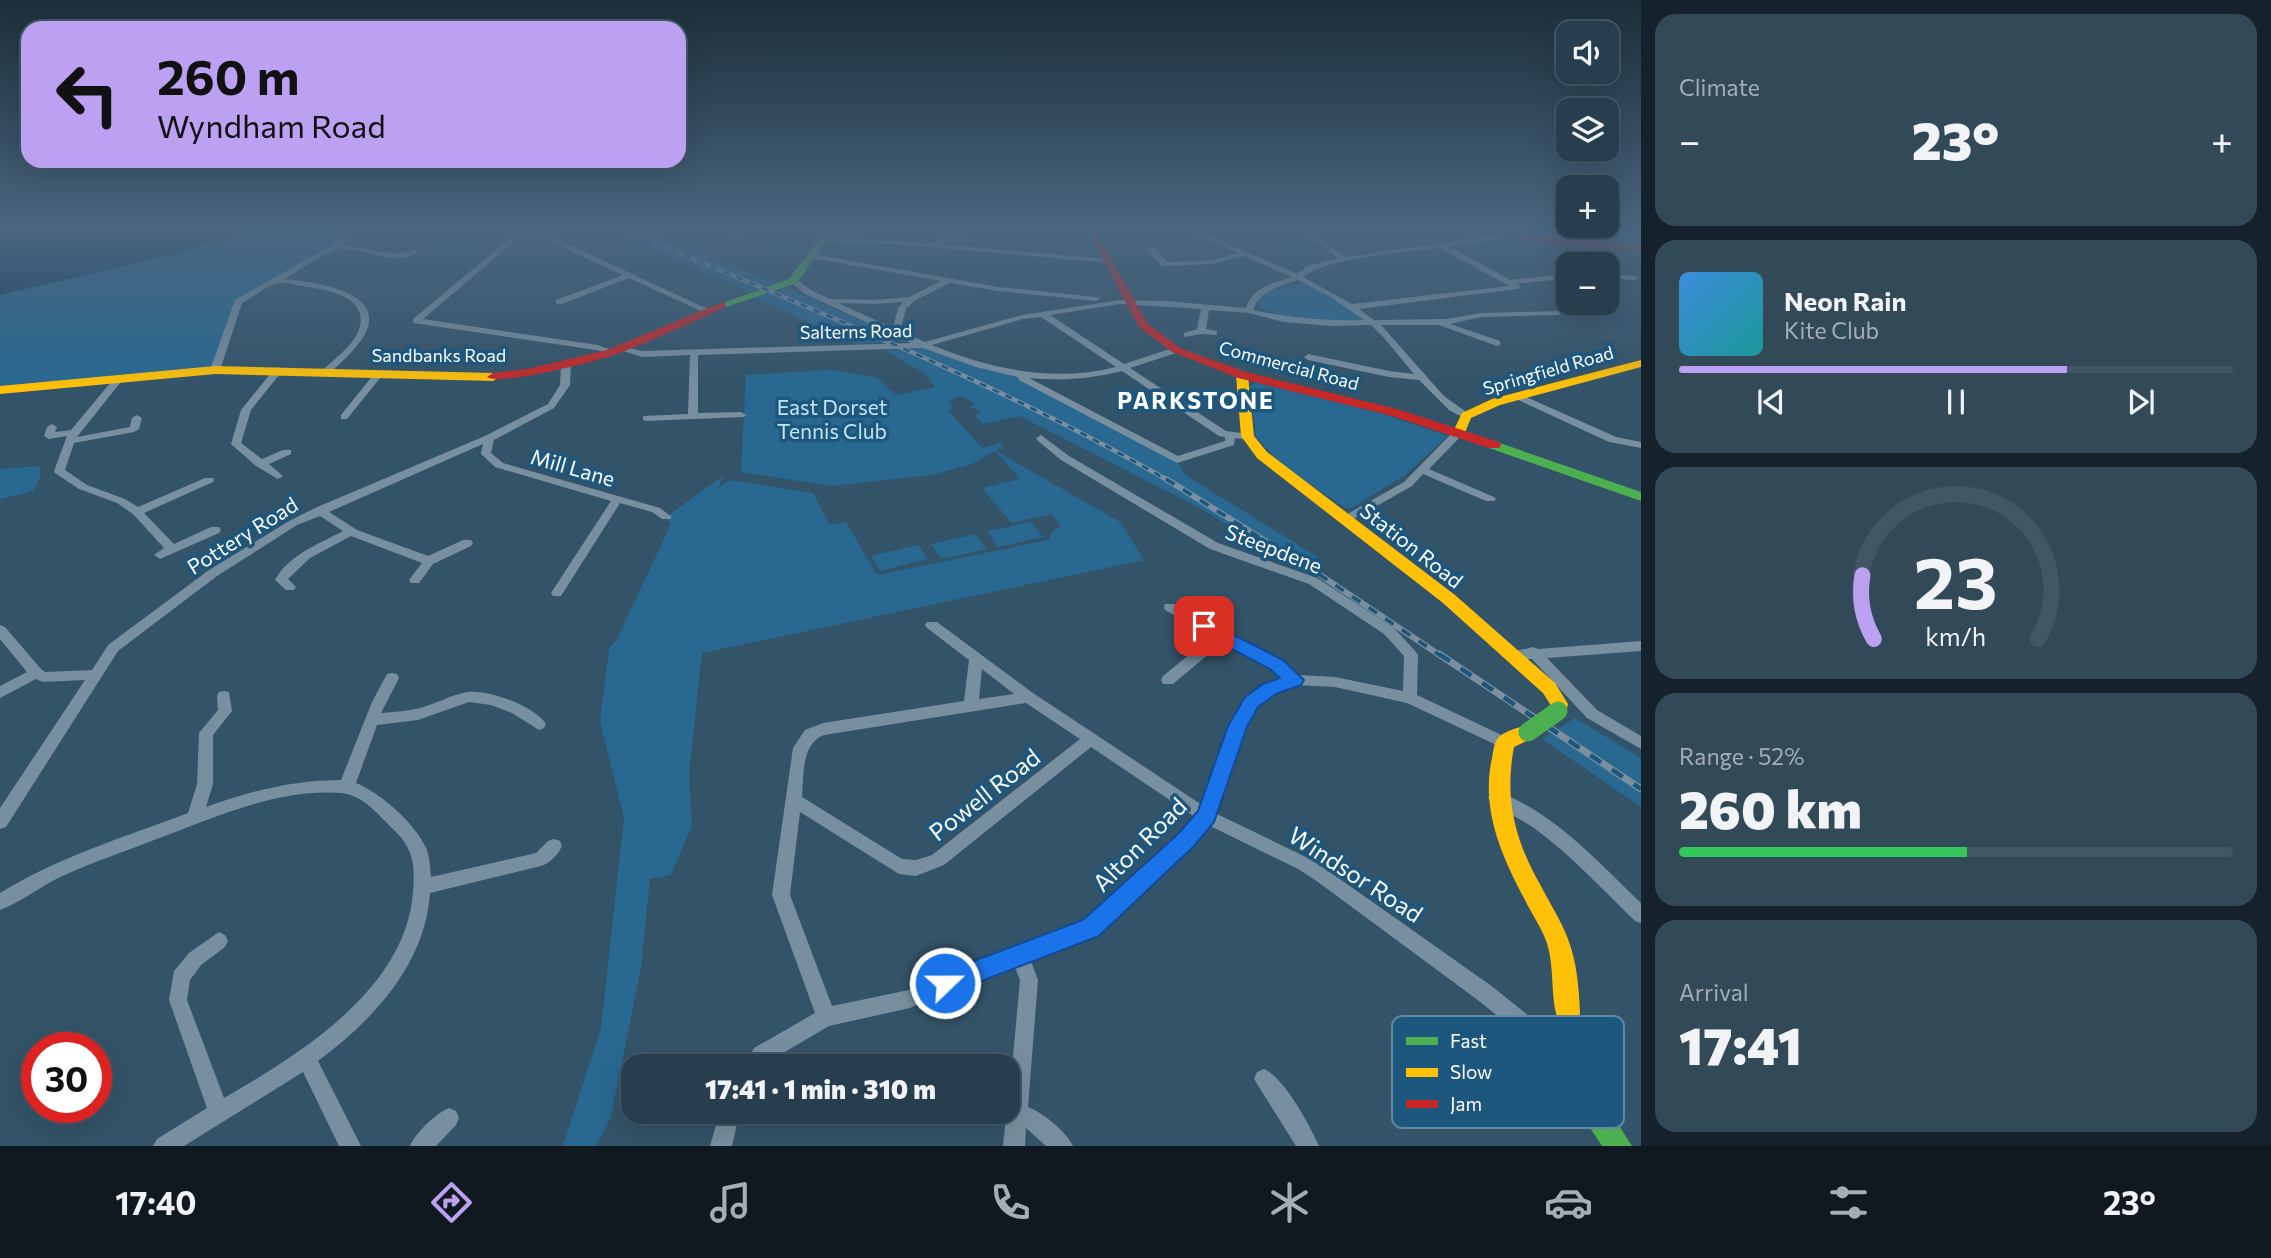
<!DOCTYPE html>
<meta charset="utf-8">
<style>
:root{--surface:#263e4e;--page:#324958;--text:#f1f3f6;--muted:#a4aeb6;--line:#425766;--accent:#bca0f2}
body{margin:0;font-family:Commissioner,sans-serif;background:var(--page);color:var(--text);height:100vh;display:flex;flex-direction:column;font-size:26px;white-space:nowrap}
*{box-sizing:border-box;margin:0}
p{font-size:23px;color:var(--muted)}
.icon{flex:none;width:38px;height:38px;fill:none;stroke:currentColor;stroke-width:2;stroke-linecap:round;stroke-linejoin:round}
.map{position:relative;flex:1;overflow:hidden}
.sheet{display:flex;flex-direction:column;gap:14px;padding:14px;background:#15222b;width:630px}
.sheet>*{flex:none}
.banner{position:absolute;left:21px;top:21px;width:665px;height:147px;border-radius:21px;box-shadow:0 7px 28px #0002,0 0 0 2px var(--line);background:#bca0f2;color:#111;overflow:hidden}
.buttons{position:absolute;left:1556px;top:21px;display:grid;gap:14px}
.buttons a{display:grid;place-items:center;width:63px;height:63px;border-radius:14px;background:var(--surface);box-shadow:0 7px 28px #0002,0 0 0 2px var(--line);font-size:35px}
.speed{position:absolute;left:21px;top:1032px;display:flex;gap:14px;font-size:35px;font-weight:700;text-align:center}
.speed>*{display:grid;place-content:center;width:91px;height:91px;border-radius:50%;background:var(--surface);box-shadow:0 7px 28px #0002,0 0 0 2px var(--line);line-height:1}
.speed .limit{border:10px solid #d22;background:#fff;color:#111}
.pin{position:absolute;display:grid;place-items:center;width:60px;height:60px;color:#fff;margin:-30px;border-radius:14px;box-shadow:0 4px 10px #0006}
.me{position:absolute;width:77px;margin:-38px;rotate:68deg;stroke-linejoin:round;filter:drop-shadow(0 0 5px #0008)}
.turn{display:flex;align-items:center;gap:24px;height:147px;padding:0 21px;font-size:32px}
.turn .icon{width:91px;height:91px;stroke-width:2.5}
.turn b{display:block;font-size:49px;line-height:60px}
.big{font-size:52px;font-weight:800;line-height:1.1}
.sheet .card{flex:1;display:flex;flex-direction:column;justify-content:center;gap:10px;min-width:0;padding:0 24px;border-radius:21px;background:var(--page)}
.sheet .dial{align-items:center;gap:0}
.dial svg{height:182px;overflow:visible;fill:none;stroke:var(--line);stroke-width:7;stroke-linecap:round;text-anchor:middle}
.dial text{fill:var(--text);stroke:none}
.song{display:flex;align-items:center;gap:21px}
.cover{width:84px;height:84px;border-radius:10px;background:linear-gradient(135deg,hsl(210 70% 55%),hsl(180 70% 35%))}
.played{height:7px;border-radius:4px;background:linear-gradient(90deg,var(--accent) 70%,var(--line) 70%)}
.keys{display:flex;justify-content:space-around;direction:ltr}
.heat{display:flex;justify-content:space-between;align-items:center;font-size:38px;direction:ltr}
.charge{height:10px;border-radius:5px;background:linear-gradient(90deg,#34c759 52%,var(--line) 0)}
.trip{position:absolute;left:621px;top:1054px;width:399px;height:70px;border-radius:21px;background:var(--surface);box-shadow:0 7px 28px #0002,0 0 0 2px var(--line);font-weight:800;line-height:70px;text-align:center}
.tabs{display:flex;height:112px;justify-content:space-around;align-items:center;background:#0f191f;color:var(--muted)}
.tabs .icon{width:49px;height:49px}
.tabs .active{color:var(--accent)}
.tabs b{font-size:32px;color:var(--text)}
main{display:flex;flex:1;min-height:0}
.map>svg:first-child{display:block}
.green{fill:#286891}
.water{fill:#16405e}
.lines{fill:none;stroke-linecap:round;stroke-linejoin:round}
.street{fill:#788f9f;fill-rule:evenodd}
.fast{fill:#4caf50;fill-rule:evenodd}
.slow{fill:#ffc107;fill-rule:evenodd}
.jam{fill:#c62828;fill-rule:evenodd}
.rail-far2-casing{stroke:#7a8f9f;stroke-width:4.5}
.rail-far1-casing{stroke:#7a8f9f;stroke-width:6}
.rail-casing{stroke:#7a8f9f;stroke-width:7}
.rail-far2{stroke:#1d577e;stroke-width:2.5;stroke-dasharray:7;stroke-linecap:butt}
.rail-far1{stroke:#1d577e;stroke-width:3.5;stroke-dasharray:10;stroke-linecap:butt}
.rail{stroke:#1d577e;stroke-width:4.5;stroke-dasharray:13;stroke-linecap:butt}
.fast-bridge{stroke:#4caf50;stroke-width:19}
.route{fill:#1a73e8;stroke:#114b97;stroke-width:2}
.labels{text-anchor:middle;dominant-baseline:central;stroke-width:7;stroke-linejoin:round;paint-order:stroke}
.far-street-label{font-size:18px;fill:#fff;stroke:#1d577e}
.park-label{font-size:21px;fill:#c3e3f6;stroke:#1d577e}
.street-label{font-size:21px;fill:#fff;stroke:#1d577e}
.far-district-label{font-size:23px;font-weight:bold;letter-spacing:2px;fill:#fff;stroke:#1d577e}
.near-street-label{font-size:24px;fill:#fff;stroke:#1d577e}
.key{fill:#1d577e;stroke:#6189a5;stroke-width:2}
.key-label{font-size:19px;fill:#fff}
</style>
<main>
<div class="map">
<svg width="1641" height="1146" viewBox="0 0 1641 1146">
<rect width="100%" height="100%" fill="#335368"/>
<g class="green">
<polygon points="56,228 354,228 335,247 239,302 215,370 0,390 0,250"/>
<polygon points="604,228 638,228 778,284 749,292"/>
<polygon points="1538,228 1641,228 1641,249 1552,240"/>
<path d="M1302,283l23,11 42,28c-29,-2 -94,3 -112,-21l16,-11z"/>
<polygon points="788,288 907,341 856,344 753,297"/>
<polygon points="931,348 1018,376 1177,460 1185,475 1318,557 1298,566 1196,506 1020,416 983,424 975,416 981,412 970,407 975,404 961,396 948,401 954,408 948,410 982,448 1001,443 1004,446 996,451 1120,522 1144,560 702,653 689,773 692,826 671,875 650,879 641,967 611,1116 596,1146 563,1146 601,1028 624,818 600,721 609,649 617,639 671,524 666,517 723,476 718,488 730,480 813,493 830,525 846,522 877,575 1048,540 1054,530 1061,527 1051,514 1012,523 982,488 1020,479 995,451 972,464 931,475 831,486 741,472 746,375 830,370 876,377 896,395 935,387 924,373 884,350"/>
<polygon points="1255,382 1379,413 1448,436 1405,475 1352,508 1345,508 1282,465 1256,437 1250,386"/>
<polygon points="40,466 40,477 34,491 0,499 0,469"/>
<polygon points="1031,522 1043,537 998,547 987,531"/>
<polygon points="976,534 987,549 941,559 931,544"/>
<polygon points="918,545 928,559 880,571 871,556"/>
<polygon points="1575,718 1641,758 1641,807 1542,739"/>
</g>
<polygon class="water" points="0,228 240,228 223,239 183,252 0,295"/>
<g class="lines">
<g class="street">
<path d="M350,228h7l-16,17c27,2 47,13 74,5l4,2c-27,17 -53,-6 -81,-3 -11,2 -42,23 -53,30 26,3 103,11 80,55 -9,16 -24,28 -37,41h-6v-4c12,-12 34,-27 38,-45 7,-31 -37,-37 -59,-40 -6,-1 -15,-4 -22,-3 -9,1 -28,15 -37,20l-22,67 -2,2h-6l-2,-2 25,-70 97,-55z"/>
<polygon points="522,228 533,228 710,310 703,312 629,278 562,304 556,304 556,300 623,275 527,231 423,319 598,345 614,351 614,355 596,350 413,323 413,319"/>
<polygon points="737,228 744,228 734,241 728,241 728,237"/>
<path d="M1183,228h9l105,46 10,-8 31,-8 -40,-30h8l39,29 153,-22 5,-3 4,2 -4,5 -54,7 61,34 58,-6v4l-51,6 4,3 -4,2 -158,20 15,11 73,-1 34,-6 79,-2v4h-3l-76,2 -31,7 50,17v4l-3,1 -58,-21h-58l63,71 25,18v4l-3,1 -17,-9 -30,-30 -30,-3 -81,-17 -4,-3 4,-3 81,17 25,3 -29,-35 -14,-14 -40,1 -47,-4 -35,-9 -40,-3 -3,19 11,2v4l-16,-1 -17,3v-4l13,-4 4,-20 -81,-5 -70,11 74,49 49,-16h6v4l-49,16 96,63 23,3 5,3 -5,3 -14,-2 -1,7 -57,18 -158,-83 -1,-3 -42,-10 -53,-19 -225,7v58l43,-1 5,3 -2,2 -98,4 -3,-1v-4l45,-2 2,-59 -48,2 -25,-8 4,-3 21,5 269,-8 -106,-49 -16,-13 7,-2 15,11 19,9 44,1 35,-3 32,-16 -131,-23 -1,-2 4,-2 185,33 98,10 4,2 -4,2 -98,-10 -48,-8 -36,18 -8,8 -6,22 25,11 97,-27 98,-15 46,1 80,7c5,-20 28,-25 46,-31l-48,-21 -31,8 -51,2 -15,-16v-4h6l14,16 46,-2 25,-7zM1440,248l69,38 -157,18 -49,-27c26,-20 103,-25 137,-29zM1298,280l32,17 34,23c-38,1 -74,-2 -111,-10 6,-19 28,-24 45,-30zM903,302l-5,6 -5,20 -55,-25 36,1zM1041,317l75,50c-62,16 -126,2 -184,-22l91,-26zM1122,371l97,65 6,1v4l-47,15 -149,-78c31,3 62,1 93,-7z"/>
<polygon points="964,229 967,231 966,232 941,244 1109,259 1113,261 1109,263 896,244 824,242 820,240 824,238 931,243"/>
<polygon points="1606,274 1634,276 1638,278 1634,280 1606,278"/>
<path d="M566,362l5,3 -1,20 -16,23 -60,32 -3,13 12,10 157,45 12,9 -2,2h-8l-10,-7 -32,-9 -59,93h-8l-2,-3 60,-92 -116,-34 -14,-13 2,-10 -154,68 28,18 71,26 35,-16h8l2,3 -2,3 -38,18 -14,19h-8l-2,-3 13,-17 -71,-27 -41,22 -22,21 8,8 -2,3h-8l-11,-10c13,-25 44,-36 68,-49l-23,-15 -23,9 -80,51 -99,75 -112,176 -6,2v-21l85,-128 -42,2 -7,-3 -36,19v-12l27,-14 -27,-33v-14l5,2 36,42 4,3 47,-2 16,-25 101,-75 80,-49 26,-13 170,-72 63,-32 12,-19 1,-20z"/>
<polygon points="278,367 283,370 251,410 241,443 262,459 283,450 291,450 291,454 269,464 283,476 278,479 256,466 231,444 241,410 275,368"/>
<polygon points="377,373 380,374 380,378 347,419 341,419 341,415 374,374"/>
<polygon points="119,375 124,378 77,437 130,427 132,418 137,415 142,418 139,429 134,432 74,443 65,470 87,485 125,499 138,507 205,478 213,478 214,480 213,482 144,513 174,544 211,527 219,527 221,530 219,533 160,559 154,555 164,548 133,514 117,503 79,489 55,473 54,471 67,436 49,439 44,436 47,427 52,424 57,427 55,432 71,430 116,376"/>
<polygon points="1517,393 1616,437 1641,442 1641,448 1609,442 1514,398 1514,394"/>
<polygon points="1459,429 1464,432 1463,434 1429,469 1494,497 1496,499 1494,501 1486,501 1423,474 1412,486 1350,521 1342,521 1340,519 1342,517 1404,482 1455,430"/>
<path d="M1041,435l28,21 149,87 99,35 77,50 22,24 2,3 -1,40 93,44 2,4 -2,4 -5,2 -98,-46 -72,-16 -39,-2 -21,8 -19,13 -12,21 -29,86 95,46 20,13 163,115 80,65 3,7 -3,7 -7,3 -7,-3 -80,-65 -161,-119 -20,-13 -90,-44 -15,19 -96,90 -67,25 8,21 -10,127c15,6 38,24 45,39h-27l-20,-18 -1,18h-22l3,-29 -1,-4 3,-2 12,-131 -6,-15 -48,18 -56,25 -81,18 -61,36 -2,4h-21l9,-18 61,-35 -43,-118 21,-147 12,-18 18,-7 141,-22 5,-41 -42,-32 -2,-3 2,-3h10l96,71 169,112c10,-30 23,-83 44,-106 9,-11 25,-16 38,-20l-13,-10 -48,-27 -50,42h-10l-2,-4 2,-4 49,-40 -47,-26 -1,-3 1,-3h10l106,57 17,14 37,2 68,14 1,-35 -20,-22 -75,-50 -99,-35 -149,-89 -24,-20 -1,-2zM982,669l32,25 -35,5zM1026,703l54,36 -148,116 -16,5 -14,-1 -100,-62c2,-22 -1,-53 22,-62zM1091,747l104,70 -14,17 -96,88 -123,44 -53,24 -77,16 -42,-111 10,-83 99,62 17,2 28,-11z"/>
<path d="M1641,641v10l-94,7 50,52 44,26v13l-54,-31 -55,-59h-27l-2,-3 2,-3c10,-3 19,-3 28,-6l5,2z"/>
<path d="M392,673l5,1 2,4 -18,35c13,-1 27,-2 39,-5 15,-4 31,-13 47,-16 21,-3 68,14 79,32l-2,4 -5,2 -27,-17 -21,-8 -22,-3 -51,18 -41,5 -21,58c25,10 60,41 71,67 3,9 3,18 4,27l105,-24 12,-12 6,-2 6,2 2,5c-4,9 -12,17 -21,20l-111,27c-5,72 -57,127 -112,168l43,85h-22l-36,-74 -119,74h-31l4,-7 50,-31 -38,-108 5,-29 15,-18 30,-21 6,3 3,6 -3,6 -24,18 -11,15 -3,20 37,98c76,-44 182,-109 189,-206 2,-23 1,-42 -16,-59 -15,-14 -33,-38 -55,-40 -65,-5 -129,25 -188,47 -31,12 -63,23 -94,37 -20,10 -39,25 -60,33v-17c58,-36 125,-56 188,-80l9,-29 2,-51 19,-23 -1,-14 2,-4 5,-1 5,1 3,19 -19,24v49l-7,23c44,-16 88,-27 135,-27l31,-78 15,-28z"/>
<path d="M1496,791c58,21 102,71 145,112v20l-6,-2c-33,-32 -64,-66 -101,-93 -11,-8 -41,-22 -46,-30l2,-5z"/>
<path d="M1264,1069c20,8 46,57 55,77h-23l-42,-67 3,-7z"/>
<path d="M449,1108l7,3 3,7 -3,7 -20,21h-26c6,-14 25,-32 39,-38z"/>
<polygon points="720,1111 740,1111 732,1146 710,1146"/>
</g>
<g class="fast">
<polygon points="832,228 841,228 824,244 797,283 726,307 717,305 789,279 818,240"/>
<polygon points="1494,441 1641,492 1641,501 1489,448 1489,442"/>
<path d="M1568,1001l9,3c8,21 2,46 8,68l47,74h-30c-26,-41 -45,-58 -46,-109 0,-12 -1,-22 3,-33z"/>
</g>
<g class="slow">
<polygon points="1641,360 1641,367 1500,405 1471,418 1464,435 1459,436 1453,432 1462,413 1492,399"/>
<polygon points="215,366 493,373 499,377 493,381 215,374 0,394 0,386"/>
<polygon points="1242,371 1248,375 1254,436 1267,452 1455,595 1555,683 1568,704 1565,716 1558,718 1551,716 1550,704 1543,693 1443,603 1257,458 1241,436 1236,375"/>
<path d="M1528,725l7,2 2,5 -2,5 -21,10c-10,52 1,94 27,139 9,18 20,34 27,53 9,24 11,49 12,74l-3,9 -9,3 -9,-3c-10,-24 -3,-57 -14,-84 -5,-13 -14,-25 -20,-38 -23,-43 -43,-88 -34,-137 2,-7 2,-21 8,-26 6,-6 21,-10 29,-12z"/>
</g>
<g class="jam">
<polygon points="1086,228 1094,228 1147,323 1180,348 1246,372 1397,409 1499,442 1501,445 1499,448 1489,448 1389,415 1238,378 1172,352 1139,327"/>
<polygon points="1470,228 1489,228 1522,234 1641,246 1641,252 1522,240"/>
<path d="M722,302l4,1v4c-36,16 -72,33 -109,47 -18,7 -118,32 -130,23l6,-4 34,-4 80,-19z"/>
</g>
<g class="rail-far2-casing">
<path id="rail-far2" d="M620,228c185,79 374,152 549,253"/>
</g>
<g class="rail-far1-casing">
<polyline id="rail-far1" points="1166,479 1317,573 1441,656"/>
</g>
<g class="rail-casing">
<polyline id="rail" points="1439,654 1641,789"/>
</g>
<use href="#rail-far2" class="rail-far2"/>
<use href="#rail-far1" class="rail-far1"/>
<use href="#rail" class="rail"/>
<polyline class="fast-bridge" points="1528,732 1558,711"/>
</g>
<linearGradient id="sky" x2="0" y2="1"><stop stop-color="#1c2e39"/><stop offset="0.59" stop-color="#4a6680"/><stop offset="1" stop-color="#4a6680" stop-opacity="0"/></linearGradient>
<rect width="1641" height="388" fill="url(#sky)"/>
<polygon class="route" points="1204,620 1283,660 1304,680 1301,685 1276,694 1258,707 1247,727 1214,822 1194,846 1099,936 945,995 936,992 933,983 936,975 1083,920 1179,833 1198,811 1228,726 1245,697 1263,684 1280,678 1270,669 1198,631 1196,626"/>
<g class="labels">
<g class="far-street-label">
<text transform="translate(856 331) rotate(-1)">Salterns Road</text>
<text x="439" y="355">Sandbanks Road</text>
<text transform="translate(1289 365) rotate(15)">Commercial Road</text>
<text transform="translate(1548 370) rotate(-16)">Springfield Road</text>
</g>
<g class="park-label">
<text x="832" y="406">East Dorset<tspan x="832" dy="24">Tennis Club</tspan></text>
</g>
<g class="street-label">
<text transform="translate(573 467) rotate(16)">Mill Lane</text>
<text transform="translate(242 535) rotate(-32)">Pottery Road</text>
<text transform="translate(1412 545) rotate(38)">Station Road</text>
<text transform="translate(1274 548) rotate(21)">Steepdene</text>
</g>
<g class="far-district-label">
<text x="1196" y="400">PARKSTONE</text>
</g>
<g class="near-street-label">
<text transform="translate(984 794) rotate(-38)">Powell Road</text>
<text transform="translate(1139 844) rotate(-45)">Alton Road</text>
<text transform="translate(1356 874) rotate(33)">Windsor Road</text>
</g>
</g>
<rect x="1392" y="1016" width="232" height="112" rx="10" class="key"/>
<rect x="1406" y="1037" width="32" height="8" fill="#4caf50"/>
<rect x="1406" y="1068" width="32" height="9" fill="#ffc107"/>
<rect x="1406" y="1100" width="32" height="8" fill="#c62828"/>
<g class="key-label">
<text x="1450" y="1048">Fast</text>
<text x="1450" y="1079">Slow</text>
<text x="1450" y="1111">Jam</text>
</g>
</svg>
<div class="buttons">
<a><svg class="icon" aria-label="sound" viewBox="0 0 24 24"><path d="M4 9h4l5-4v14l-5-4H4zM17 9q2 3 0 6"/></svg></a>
<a><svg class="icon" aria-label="layers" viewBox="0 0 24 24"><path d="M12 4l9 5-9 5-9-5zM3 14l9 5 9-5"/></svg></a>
<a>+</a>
<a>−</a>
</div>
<div class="speed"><div class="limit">30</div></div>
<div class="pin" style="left:1204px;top:626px;background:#d93025"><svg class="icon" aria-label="arrive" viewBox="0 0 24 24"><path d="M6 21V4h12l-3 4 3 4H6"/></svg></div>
<svg class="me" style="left:945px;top:983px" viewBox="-20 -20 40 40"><circle r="17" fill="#1a73e8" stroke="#fff" stroke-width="3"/><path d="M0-11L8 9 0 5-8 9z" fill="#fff"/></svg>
<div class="trip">17:41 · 1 min · 310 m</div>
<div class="banner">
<div class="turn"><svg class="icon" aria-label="left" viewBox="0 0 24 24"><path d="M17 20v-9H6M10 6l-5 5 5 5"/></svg><div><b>260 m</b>Wyndham Road</div></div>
</div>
</div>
<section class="sheet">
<div class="card"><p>Climate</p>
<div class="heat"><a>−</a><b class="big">23°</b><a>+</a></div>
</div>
<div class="card">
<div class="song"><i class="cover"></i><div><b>Neon Rain</b><p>Kite Club</p></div></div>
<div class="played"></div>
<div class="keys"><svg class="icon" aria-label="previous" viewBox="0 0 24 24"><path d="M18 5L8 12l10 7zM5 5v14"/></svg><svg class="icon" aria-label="pause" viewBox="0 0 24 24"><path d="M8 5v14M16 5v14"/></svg><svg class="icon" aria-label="next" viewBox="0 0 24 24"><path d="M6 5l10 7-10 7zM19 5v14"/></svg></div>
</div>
<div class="card dial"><svg viewBox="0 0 100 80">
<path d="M14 69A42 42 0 1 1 86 69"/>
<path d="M14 69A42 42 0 0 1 9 41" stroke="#bca0f2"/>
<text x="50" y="56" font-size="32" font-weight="700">23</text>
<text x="50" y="72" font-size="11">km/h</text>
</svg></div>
<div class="card"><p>Range · 52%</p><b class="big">260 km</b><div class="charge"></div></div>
<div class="card"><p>Arrival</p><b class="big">17:41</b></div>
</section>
</main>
<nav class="tabs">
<b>17:40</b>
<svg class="icon active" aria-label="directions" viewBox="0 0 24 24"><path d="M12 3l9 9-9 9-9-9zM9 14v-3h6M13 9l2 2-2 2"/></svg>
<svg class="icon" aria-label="music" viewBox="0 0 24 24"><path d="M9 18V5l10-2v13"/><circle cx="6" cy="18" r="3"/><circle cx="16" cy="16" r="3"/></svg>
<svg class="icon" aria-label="phone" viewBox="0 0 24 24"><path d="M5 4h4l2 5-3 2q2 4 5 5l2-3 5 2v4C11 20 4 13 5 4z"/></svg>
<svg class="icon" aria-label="climate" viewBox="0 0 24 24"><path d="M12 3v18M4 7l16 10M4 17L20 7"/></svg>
<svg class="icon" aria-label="car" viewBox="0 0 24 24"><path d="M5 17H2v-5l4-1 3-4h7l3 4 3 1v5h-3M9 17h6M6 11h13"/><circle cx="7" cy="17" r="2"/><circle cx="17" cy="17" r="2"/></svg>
<svg class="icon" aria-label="filters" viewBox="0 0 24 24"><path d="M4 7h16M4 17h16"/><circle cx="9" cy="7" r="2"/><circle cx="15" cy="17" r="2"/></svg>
<b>23°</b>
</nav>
